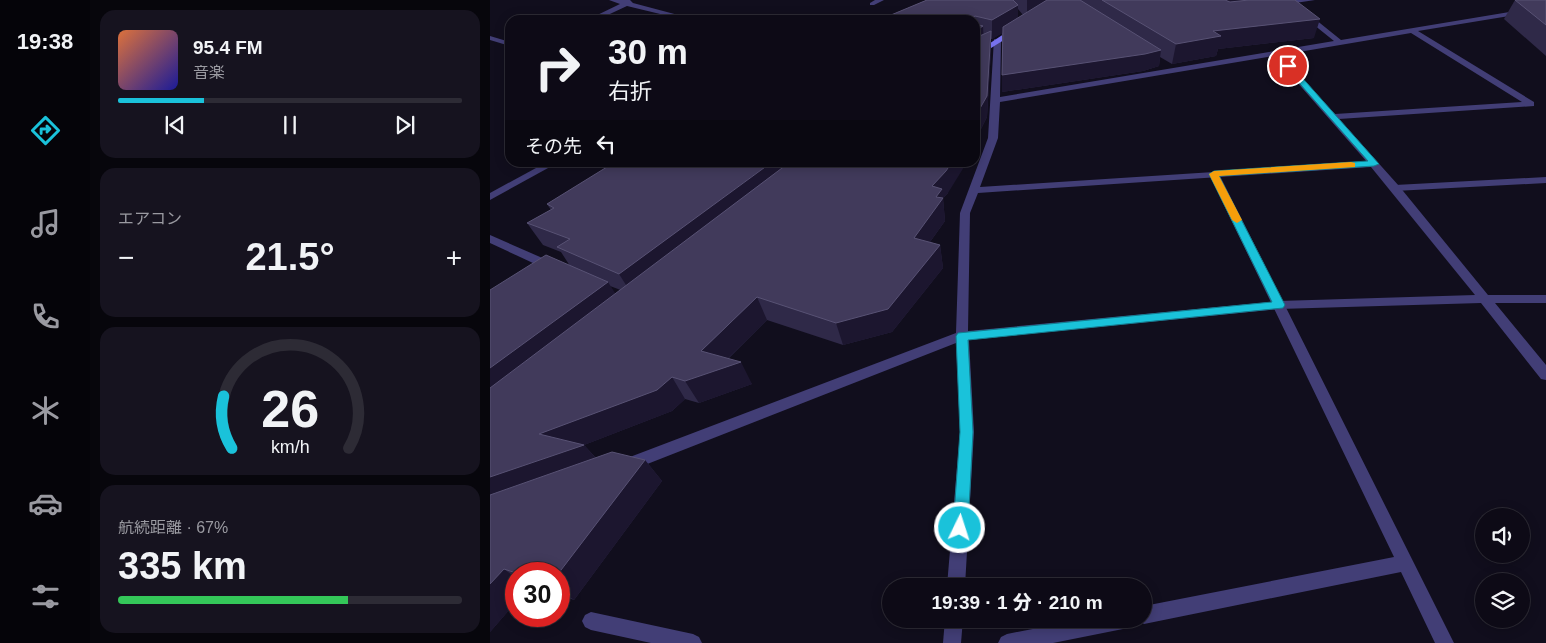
<!DOCTYPE html>
<html lang="ja">
<meta charset="utf-8">
<style>
:root{--surface:#0d0a16;--page:#16131f;--text:#f1f3f6;--muted:#9a9aa1;--line:#2d2b35;--accent:#1ac2da}
body{margin:0;font-family:Arial,"Noto Sans JP",sans-serif;background:var(--page);color:var(--text);height:100vh;display:flex;flex-direction:column;font-size:19px;white-space:nowrap}
*{box-sizing:border-box;margin:0}
p{font-size:16px;color:var(--muted)}
.icon{flex:none;width:28px;height:28px;fill:none;stroke:currentColor;stroke-width:2;stroke-linecap:round;stroke-linejoin:round}
.map{position:relative;flex:1;overflow:hidden}
.panel{display:flex;flex-direction:column;gap:10px;padding:10px;background:#07060c;width:400px}
.panel>*{flex:none}
.top-card{position:absolute;left:15px;top:15px;width:475px;height:152px;border-radius:15px;box-shadow:0 2px 12px #0003,0 0 0 1px var(--line);background:#0d0a16;color:var(--text);overflow:hidden}
.controls{position:absolute;left:985px;top:508px;display:grid;gap:10px}
.controls a{display:grid;place-items:center;width:55px;height:55px;border-radius:50%;background:var(--surface);box-shadow:0 2px 12px #0003,0 0 0 1px var(--line);font-size:25px}
.speed{position:absolute;left:15px;top:562px;display:flex;gap:10px;font-size:25px;font-weight:700;text-align:center}
.speed>*{display:grid;place-content:center;width:65px;height:65px;border-radius:50%;background:var(--surface);box-shadow:0 2px 12px #0003,0 0 0 1px var(--line);line-height:1}
.speed .limit{border:8px solid #d22;background:#fff;color:#111}
.pin{position:absolute;display:grid;place-items:center;width:42px;height:42px;color:#fff;margin:-21px;border:2px solid #fff;border-radius:50%;box-shadow:0 1px 5px #0007}
.me{position:absolute;width:55px;margin:-28px;rotate:4deg;stroke-linejoin:round;filter:drop-shadow(0 0 4px #0008)}
.turn{display:flex;align-items:center;gap:18px;height:105px;padding:0 20px;font-size:22px}
.turn .icon{width:65px;height:65px;stroke-width:2.5}
.turn b{display:block;font-size:35px;line-height:42px}
.then{display:flex;align-items:center;height:48px;padding:0 20px;background:#0003;gap:10px;font-size:19px}
.big{font-size:38px;font-weight:800;line-height:1.1}
.panel .card{flex:1;display:flex;flex-direction:column;justify-content:center;gap:8px;min-width:0;padding:0 18px;border-radius:15px;background:var(--page)}
.panel .dial{align-items:center;gap:0}
.dial svg{height:130px;overflow:visible;fill:none;stroke:var(--line);stroke-width:7;stroke-linecap:round;text-anchor:middle}
.dial text{fill:var(--text);stroke:none}
.song{display:flex;align-items:center;gap:15px}
.cover{width:60px;height:60px;border-radius:8px;background:linear-gradient(135deg,hsl(20 70% 55%),hsl(240 70% 35%))}
.played{height:5px;border-radius:2px;background:linear-gradient(90deg,var(--accent) 25%,var(--line) 25%)}
.keys{display:flex;justify-content:space-around;direction:ltr}
.heat{display:flex;justify-content:space-between;align-items:center;font-size:28px;direction:ltr}
.charge{height:8px;border-radius:4px;background:linear-gradient(90deg,#34c759 67%,var(--line) 0)}
.trip{position:absolute;left:392px;top:578px;width:270px;height:50px;border-radius:25px;background:var(--surface);box-shadow:0 2px 12px #0003,0 0 0 1px var(--line);font-weight:800;line-height:50px;text-align:center}
main{display:flex;flex:1;min-height:0}
.dock{display:flex;flex-direction:column;width:90px;justify-content:space-around;align-items:center;background:#050409;color:var(--muted)}
.dock .icon{width:35px;height:35px}
.dock .active{color:var(--accent)}
.dock b{font-size:22px;color:var(--text)}
.map>svg:first-child{display:block}
.lines{fill:none;stroke-linecap:round;stroke-linejoin:round}
.lane{fill:#423e76;fill-rule:evenodd}
.street{fill:#423e76;fill-rule:evenodd}
.secondary{fill:#7872ee;fill-rule:evenodd}
.wall{fill:#2f2948;fill-rule:evenodd}
.shaded-wall{fill:#1c162f}
.building{fill:#413a5b;stroke:#585274}
.route{fill:#1ac2da;stroke:#117e8e}
.slow{fill:#f59e0b}
</style>
<main>
<nav class="dock">
<b>19:38</b>
<svg class="icon active" aria-label="directions" viewBox="0 0 24 24"><path d="M12 3l9 9-9 9-9-9zM9 14v-3h6M13 9l2 2-2 2"/></svg>
<svg class="icon" aria-label="music" viewBox="0 0 24 24"><path d="M9 18V5l10-2v13"/><circle cx="6" cy="18" r="3"/><circle cx="16" cy="16" r="3"/></svg>
<svg class="icon" aria-label="phone" viewBox="0 0 24 24"><path d="M5 4h4l2 5-3 2q2 4 5 5l2-3 5 2v4C11 20 4 13 5 4z"/></svg>
<svg class="icon" aria-label="climate" viewBox="0 0 24 24"><path d="M12 3v18M4 7l16 10M4 17L20 7"/></svg>
<svg class="icon" aria-label="car" viewBox="0 0 24 24"><path d="M5 17H2v-5l4-1 3-4h7l3 4 3 1v5h-3M9 17h6M6 11h13"/><circle cx="7" cy="17" r="2"/><circle cx="17" cy="17" r="2"/></svg>
<svg class="icon" aria-label="filters" viewBox="0 0 24 24"><path d="M4 7h16M4 17h16"/><circle cx="9" cy="7" r="2"/><circle cx="15" cy="17" r="2"/></svg>
</nav>
<section class="panel">
<div class="card">
<div class="song"><i class="cover"></i><div><b>95.4 FM</b><p>音楽</p></div></div>
<div class="played"></div>
<div class="keys"><svg class="icon" aria-label="previous" viewBox="0 0 24 24"><path d="M18 5L8 12l10 7zM5 5v14"/></svg><svg class="icon" aria-label="pause" viewBox="0 0 24 24"><path d="M8 5v14M16 5v14"/></svg><svg class="icon" aria-label="next" viewBox="0 0 24 24"><path d="M6 5l10 7-10 7zM19 5v14"/></svg></div>
</div>
<div class="card"><p>エアコン</p>
<div class="heat"><a>−</a><b class="big">21.5°</b><a>+</a></div>
</div>
<div class="card dial"><svg viewBox="0 0 100 80">
<path d="M14 69A42 42 0 1 1 86 69"/>
<path d="M14 69A42 42 0 0 1 9 37" stroke="#1ac2da"/>
<text x="50" y="56" font-size="32" font-weight="700">26</text>
<text x="50" y="72" font-size="11">km/h</text>
</svg></div>
<div class="card"><p>航続距離 · 67%</p><b class="big">335 km</b><div class="charge"></div></div>
</section>
<div class="map">
<svg width="1056" height="643" viewBox="0 0 1056 643">
<rect width="100%" height="100%" fill="#110e1d"/>
<g class="lines">
<g class="lane">
<polygon points="385,0 394,0 384,5 380,5 380,3"/>
<polygon points="57,162 69,162 0,200 0,193"/>
<polygon points="724,171 729,174 964,643 945,643 911,572 654,624 647,619 644,625 638,628 563,643 508,643 511,637 517,634 594,619 654,619 654,606 904,557 719,174"/>
<polygon points="1056,177 1056,183 905,191 900,188 905,185"/>
<polygon points="0,235 66,264 68,267 62,271 58,270 0,243"/>
<polygon points="101,612 203,634 209,637 212,643 161,643 101,630 95,627 92,621 95,615"/>
</g>
<g class="street">
<polygon points="119,0 140,0 143,3 207,20 195,20 137,6 107,20 97,20 130,4"/>
<path d="M793,0h32l-20,3 46,37 205,-34v4l-128,21 116,71v4l-195,13 60,67 89,109h58v8h-51l51,62v15l-5,-1 -60,-76 -202,6 -310,31 5,92 -9,154h-18l13,-154 -4,-89 -324,127 -5,2 -5,-2 -3,-5 3,-5 334,-127 4,-120 28,-75 6,-99 7,2 -1,56 334,-56zM921,33l111,69 -187,12 -54,-59zM784,56l93,106 -387,25 18,-49 2,-36zM881,167l104,128 -196,6 -311,30 2,-118 8,-20z"/>
<polygon points="0,36 20,42 20,46 0,40"/>
<polygon points="455,619 473,619 471,643 453,643"/>
</g>
<polygon class="secondary" points="523,28 530,30 485,58 485,53"/>
</g>
<g class="wall">
<path d="M437,0h368l19,38 -96,11 -2,7 -44,8 -12,-7 -1,9 -16,5 -141,21v-59l-10,6h-1v11l-4,67 -12,24v-121h-96zM528,9l5,6 -5,3z"/>
<polygon points="1025,0 1056,0 1056,56 1014,19"/>
<path d="M458,193l-5,5 2,23 -15,21 10,3 3,23 -51,64 -49,13 -76,-25 -39,39 24,25 -53,19 -14,-4 -13,12 -88,34 12,13 49,2 17,21 -88,119 -15,-5v-21h-43v28l-26,30 80,-366 -9,-14 -18,-7 -16,-22 24,-13 -4,-6zM120,286l8,3 2,1 -5,4z"/>
</g>
<g class="shaded-wall">
<polygon points="537,0 558,0 537,18"/>
<polygon points="734,0 788,0 735,13"/>
<polygon points="528,5 528,24 502,39 502,20"/>
<polygon points="830,19 824,38 728,49 726,56 682,64 686,44 723,31"/>
<polygon points="485,26 493,26 494,45 485,51"/>
<polygon points="501,31 501,50 497,117 485,141 485,117"/>
<polygon points="671,50 669,66 653,71 512,92 512,75"/>
<polygon points="282,162 317,162 143,296 129,274"/>
<polygon points="462,162 477,162 458,193 453,198 455,221 427,260 424,238 442,186"/>
<polygon points="450,245 453,268 402,332 353,345 346,323"/>
<polygon points="118,282 132,304 0,406 0,368"/>
<polygon points="267,297 277,320 225,371 251,362 262,384 209,403 195,381 211,351"/>
<polygon points="182,377 195,399 182,411 94,445 113,466 0,505 0,477 49,434"/>
<polygon points="155,460 172,481 84,600 69,589 69,574 68,574"/>
<polygon points="14,569 26,578 26,602 0,632 0,584"/>
</g>
<g class="building">
<polygon points="437,0 523,0 528,5 502,20 485,16 482,18 482,20 389,20"/>
<polygon points="557,0 590,0 671,50 655,54 512,75 513,27"/>
<polygon points="612,0 735,0 740,2 759,0 805,0 830,19 723,31 731,36 686,44"/>
<polygon points="1025,0 1056,0 1056,25"/>
<polygon points="485,24 493,26 485,31"/>
<polygon points="501,31 497,96 485,117 485,38"/>
<polygon points="125,162 282,162 129,274 67,247 80,239 37,223 64,208 57,204"/>
<polygon points="300,162 462,162 456,171 442,186 452,189 446,197 453,198 424,238 450,245 398,309 346,323 267,297 211,351 251,362 195,381 182,377 167,390 49,434 94,445 0,477 0,388"/>
<polygon points="56,255 118,282 0,368 0,290"/>
<polygon points="122,452 155,460 68,574 29,574 14,569 0,584 0,495"/>
</g>
<polygon class="route" points="795,64 800,64 889,164 884,166 729,176 795,305 793,308 478,340 483,432 478,528 475,533 470,535 465,533 463,528 470,432 466,336 468,333 782,302 719,174 724,171 878,161 795,67"/>
<polygon class="slow" points="861,162 865,163 865,167 729,176 752,220 747,223 742,220 719,174 724,171"/>
</svg>
<div class="controls">
<a><svg class="icon" aria-label="sound" viewBox="0 0 24 24"><path d="M4 9h4l5-4v14l-5-4H4zM17 9q2 3 0 6"/></svg></a>
<a><svg class="icon" aria-label="layers" viewBox="0 0 24 24"><path d="M12 4l9 5-9 5-9-5zM3 14l9 5 9-5"/></svg></a>
</div>
<div class="speed"><div class="limit">30</div></div>
<div class="pin" style="left:798px;top:66px;background:#d93025"><svg class="icon" aria-label="arrive" viewBox="0 0 24 24"><path d="M6 21V4h12l-3 4 3 4H6"/></svg></div>
<svg class="me" style="left:470px;top:528px" viewBox="-20 -20 40 40"><circle r="17" fill="#1ac2da" stroke="#fff" stroke-width="3"/><path d="M0-11L8 9 0 5-8 9z" fill="#fff"/></svg>
<div class="trip">19:39 · 1 分 · 210 m</div>
<div class="top-card">
<div class="turn"><svg class="icon" aria-label="right" viewBox="0 0 24 24"><path d="M7 20v-9h11M14 6l5 5-5 5"/></svg><div><b>30 m</b>右折</div></div>
<div class="then">その先<svg class="icon" aria-label="left" viewBox="0 0 24 24"><path d="M17 20v-9H6M10 6l-5 5 5 5"/></svg></div>
</div>
</div>
</main>
